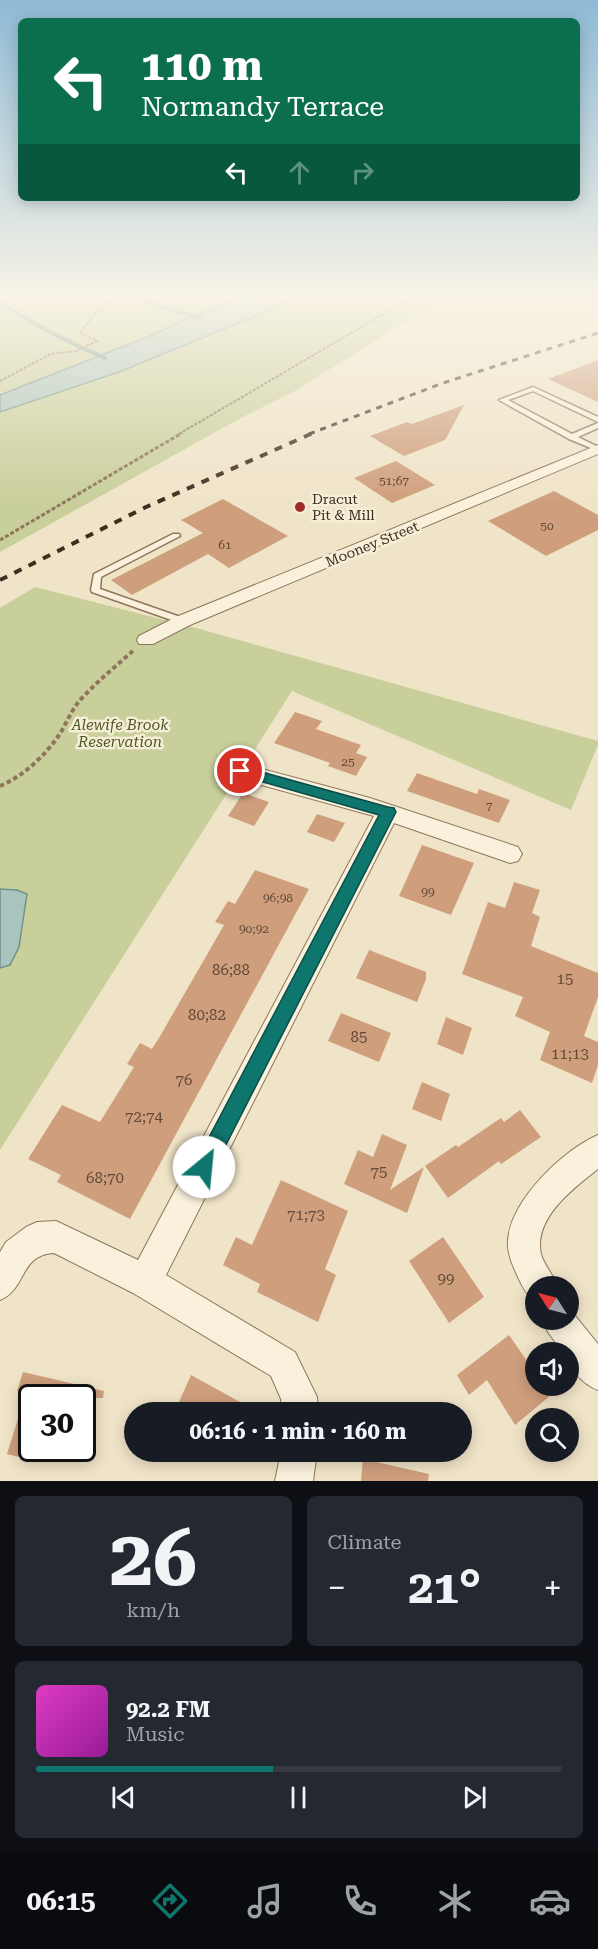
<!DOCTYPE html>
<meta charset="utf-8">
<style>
:root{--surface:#171b24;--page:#242831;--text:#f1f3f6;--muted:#9ea1a6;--line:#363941;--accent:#0f766e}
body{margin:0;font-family:"Roboto Serif",serif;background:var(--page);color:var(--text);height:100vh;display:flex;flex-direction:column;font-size:22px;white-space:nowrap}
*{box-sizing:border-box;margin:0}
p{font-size:20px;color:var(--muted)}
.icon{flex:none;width:33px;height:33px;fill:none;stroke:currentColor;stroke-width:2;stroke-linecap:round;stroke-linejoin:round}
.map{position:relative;height:1481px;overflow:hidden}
.side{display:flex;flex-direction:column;gap:15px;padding:15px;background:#0d0f14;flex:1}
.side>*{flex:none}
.top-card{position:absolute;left:18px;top:18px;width:562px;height:183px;border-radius:9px;box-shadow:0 3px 15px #0003;background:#0b6e4f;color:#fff;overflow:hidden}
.needle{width:39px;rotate:306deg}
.controls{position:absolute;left:525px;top:1276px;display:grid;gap:12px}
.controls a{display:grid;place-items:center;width:54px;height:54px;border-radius:50%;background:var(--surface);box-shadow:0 3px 15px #0003;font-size:30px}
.speed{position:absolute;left:18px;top:1384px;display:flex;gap:12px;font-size:30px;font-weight:700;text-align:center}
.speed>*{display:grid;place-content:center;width:78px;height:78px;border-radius:50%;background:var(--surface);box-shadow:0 3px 15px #0003;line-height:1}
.speed .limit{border:3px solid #111;border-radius:9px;background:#fff;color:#111}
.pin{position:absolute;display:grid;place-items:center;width:51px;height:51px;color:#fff;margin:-26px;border:3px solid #fff;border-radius:50%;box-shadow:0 2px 6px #0007}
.me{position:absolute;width:66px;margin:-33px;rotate:28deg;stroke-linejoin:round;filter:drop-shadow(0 0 4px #0008)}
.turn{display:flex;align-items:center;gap:21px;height:126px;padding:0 24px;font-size:27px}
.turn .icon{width:78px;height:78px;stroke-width:2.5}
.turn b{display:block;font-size:42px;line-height:51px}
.lanes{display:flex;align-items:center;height:57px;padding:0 24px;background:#0003;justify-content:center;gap:30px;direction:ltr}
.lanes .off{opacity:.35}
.big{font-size:45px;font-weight:700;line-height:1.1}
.side .tile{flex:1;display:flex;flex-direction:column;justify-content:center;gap:9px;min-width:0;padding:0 21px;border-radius:9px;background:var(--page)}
.side .dial{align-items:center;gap:0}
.dial b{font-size:78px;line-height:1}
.song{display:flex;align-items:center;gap:18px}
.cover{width:72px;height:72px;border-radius:9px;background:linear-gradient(135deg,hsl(310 70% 55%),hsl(300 70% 35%))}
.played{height:6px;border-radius:3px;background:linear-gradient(90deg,var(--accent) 45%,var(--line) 45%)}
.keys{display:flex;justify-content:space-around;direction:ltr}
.heat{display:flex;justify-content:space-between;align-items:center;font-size:33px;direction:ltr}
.side .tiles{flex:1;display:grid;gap:15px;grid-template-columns:1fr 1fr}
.tile:last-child{grid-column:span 2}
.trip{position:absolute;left:124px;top:1402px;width:348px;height:60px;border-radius:30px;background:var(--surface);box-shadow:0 3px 15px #0003;font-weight:700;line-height:60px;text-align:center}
.tabs{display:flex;height:96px;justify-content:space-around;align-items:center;background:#090b0e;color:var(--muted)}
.tabs .icon{width:42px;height:42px}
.tabs .current{color:var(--accent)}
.tabs b{font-size:27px;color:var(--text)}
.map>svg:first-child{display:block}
.green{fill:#c9cf9b}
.water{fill:#a9c4bc;stroke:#6f938a;stroke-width:1.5}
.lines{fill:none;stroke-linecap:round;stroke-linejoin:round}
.stream{stroke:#6f938a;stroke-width:4}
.building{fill:#cf9f7d}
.lane-casing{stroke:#8d765c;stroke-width:3}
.street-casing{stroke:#8d765c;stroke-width:2}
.path-far2{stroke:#8d765c;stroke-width:2;stroke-dasharray:3 1.5;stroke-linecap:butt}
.path-far1{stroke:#8d765c;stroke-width:3;stroke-dasharray:4 2;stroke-linecap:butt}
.path{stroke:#8d765c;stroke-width:4;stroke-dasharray:4.5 3;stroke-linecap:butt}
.lane{fill:#faf1dc;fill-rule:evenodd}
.street{fill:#faf1dc;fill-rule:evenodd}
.rail-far1{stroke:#3d2e20;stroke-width:3;stroke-dasharray:6 6;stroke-linecap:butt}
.rail{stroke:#3d2e20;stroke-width:4;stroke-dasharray:8 8;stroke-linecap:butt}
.route{fill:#0f766e;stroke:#0a4d48;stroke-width:1.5}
.poi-dot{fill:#9e2a2b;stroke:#f7eed8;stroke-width:2}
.labels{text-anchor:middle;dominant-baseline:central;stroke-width:5;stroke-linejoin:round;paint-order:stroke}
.number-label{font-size:12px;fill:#624a37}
.far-poi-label{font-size:14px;fill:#3d2e20;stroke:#f7eed8;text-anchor:start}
.far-street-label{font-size:14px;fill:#3d2e20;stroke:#f7eed8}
.park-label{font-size:15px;font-style:italic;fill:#4d5a26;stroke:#f7eed8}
.near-number-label{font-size:15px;fill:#624a37}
</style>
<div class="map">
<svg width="598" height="1481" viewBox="0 0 598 1481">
<rect width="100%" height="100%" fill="#f0e4c8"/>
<g class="green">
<polygon points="0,295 448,295 295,391 239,419 0,552"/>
<polygon points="35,587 196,628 598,741 598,745 571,810 292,691 0,1150 0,608"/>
</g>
<g class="water">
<polygon points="252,295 294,295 285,304 119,372 0,412 0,395 150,336 192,316"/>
<polygon points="0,889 17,890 27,894 19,947 10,965 0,968"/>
</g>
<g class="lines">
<g class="stream">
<polyline points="125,295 200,318"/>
<path d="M0,302c33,23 68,40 105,56"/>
</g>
</g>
<g class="building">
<polygon points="598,360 598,402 548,379"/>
<polygon points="464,405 445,440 404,456 370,436 407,422 412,424"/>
<polygon points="396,461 435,485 392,503 354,478"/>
<polygon points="554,491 598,515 598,530 546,556 488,521"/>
<polygon points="223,499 288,536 229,568 208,554 132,595 111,580 203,533 181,520"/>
<polygon points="295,712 322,721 316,729 361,745 356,753 367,757 356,776 328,766 330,763 274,743"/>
<polygon points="417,773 477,794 479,789 510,800 499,823 407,791"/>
<polygon points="243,793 269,802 254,826 228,816"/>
<polygon points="317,814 345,823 334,842 307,832"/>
<polygon points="422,845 474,863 451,915 399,896"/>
<polygon points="255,870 309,889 130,1219 57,1182 61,1175 28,1159 62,1105 100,1122 134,1067 127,1064 140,1043 152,1049 159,1038 224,925 215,922 228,901 235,904"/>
<polygon points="514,882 540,890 532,913 540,917 531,946 598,973 598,997 584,1036 598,1042 598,1065 592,1083 540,1060 550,1032 515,1016 523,997 462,974 488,902 505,908"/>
<polygon points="369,950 426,972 426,979 417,1002 356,978"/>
<polygon points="341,1013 391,1033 379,1062 328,1041"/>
<polygon points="446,1017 472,1028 463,1055 437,1044"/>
<polygon points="422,1082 450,1094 441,1121 412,1109"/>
<polygon points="520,1110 541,1137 501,1164 499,1161 448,1198 425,1166 456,1145 458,1147 501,1118 504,1122"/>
<polygon points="382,1134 407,1145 390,1190 424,1167 407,1213 344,1184 358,1150 373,1157"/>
<polygon points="281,1180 348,1211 325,1269 336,1275 318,1322 257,1292 260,1284 223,1265 236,1237 252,1245"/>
<polygon points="443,1237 484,1297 449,1323 409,1261"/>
<polygon points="509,1335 536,1374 536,1386 562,1386 515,1425 487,1380 469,1395 457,1375"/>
<polygon points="23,1372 104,1391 103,1398 32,1398 32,1460 7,1454 26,1393 17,1391"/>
<polygon points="191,1375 260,1413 174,1413"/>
<polygon points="363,1459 429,1474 428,1481 361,1481"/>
</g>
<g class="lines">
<g class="lane-casing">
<g id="lane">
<polygon points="533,387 598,417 598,422 533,391 508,400 572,434 598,423 598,428 578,437 598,447 598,451 569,439 499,400"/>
<polygon points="173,534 179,534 180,536 101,577 100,589 186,619 188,621 186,623 180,623 92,592 91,590 94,574"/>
</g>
</g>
<g class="street-casing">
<g id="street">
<polygon points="598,445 598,454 190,625 153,644 139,644 137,640 139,636 176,617"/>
<path d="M240,763l130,35 148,49 4,7 -4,7 -8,2 -116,-40 -228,452 129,77 22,45 1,16h-36l-1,-14 -10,-23 -138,-83 -79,-40c-35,2 -27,36 -54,47v-48l6,-10 20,-15 11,-5 19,-1 82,39 236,-444 -142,-39 -3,-6 3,-6z"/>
<path d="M598,1135v34c-24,19 -65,49 -57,85 3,11 13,22 17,33h-22v14c-9,-4 -15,-17 -19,-26 -5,-11 -10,-22 -9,-35 3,-40 55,-90 90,-105z"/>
<path d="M568,1307l30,37v46c-14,-5 -30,-21 -30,-37h-5l-15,-21 -5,-12h25z"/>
<polygon points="281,1452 317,1452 313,1481 275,1481"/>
</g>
</g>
<g class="path-far2">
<polyline points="0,381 51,354 76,351 97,341 80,333 98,310 122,295"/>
<polyline points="179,434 416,295"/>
</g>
<polyline class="path-far1" points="0,540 182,433"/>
<path class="path" d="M0,786c24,-10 47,-32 61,-54 7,-12 12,-25 22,-35 16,-17 34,-32 51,-47"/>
<use href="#lane" class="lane"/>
<use href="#street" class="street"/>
<polyline class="rail-far1" points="309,434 443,383 598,333"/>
<polyline class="rail" points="0,580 146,507 313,433"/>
</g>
<linearGradient id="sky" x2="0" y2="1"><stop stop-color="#8fbad6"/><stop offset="0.59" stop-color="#f8f3e6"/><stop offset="1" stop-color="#f8f3e6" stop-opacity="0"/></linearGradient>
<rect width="598" height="502" fill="url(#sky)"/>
<polygon class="route" points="240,766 388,807 394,808 396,812 211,1174 204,1176 197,1174 194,1167 197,1160 379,815 235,774 233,771 235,767"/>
<circle class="poi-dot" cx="300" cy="507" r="6"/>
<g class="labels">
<g class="number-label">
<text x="394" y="481">51;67</text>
<text x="547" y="526">50</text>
<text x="225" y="545">61</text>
<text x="348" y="762">25</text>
<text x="489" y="806">7</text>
<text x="428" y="892">99</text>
<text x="278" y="898">96;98</text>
<text x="254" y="929">90;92</text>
</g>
<g class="far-poi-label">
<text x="312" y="499">Dracut<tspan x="312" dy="16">Pit &amp; Mill</tspan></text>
</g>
<g class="far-street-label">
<text transform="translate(372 544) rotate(-22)">Mooney Street</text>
</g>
<g class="park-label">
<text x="120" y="725">Alewife Brook<tspan x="120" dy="17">Reservation</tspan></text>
</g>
<g class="near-number-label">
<text x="231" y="970">86;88</text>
<text x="565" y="979">15</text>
<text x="207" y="1015">80;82</text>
<text x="359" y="1037">85</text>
<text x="570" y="1054">11;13</text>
<text x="184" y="1080">76</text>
<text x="144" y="1117">72;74</text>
<text x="379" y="1172">75</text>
<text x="105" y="1178">68;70</text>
<text x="306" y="1215">71;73</text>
<text x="446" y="1279">99</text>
</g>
</g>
</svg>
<div class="controls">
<a><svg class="needle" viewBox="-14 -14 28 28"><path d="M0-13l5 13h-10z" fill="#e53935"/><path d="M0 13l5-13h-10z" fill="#9ea1a6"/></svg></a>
<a><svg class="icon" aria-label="sound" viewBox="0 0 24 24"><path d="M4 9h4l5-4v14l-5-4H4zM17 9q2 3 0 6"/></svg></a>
<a><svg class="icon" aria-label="search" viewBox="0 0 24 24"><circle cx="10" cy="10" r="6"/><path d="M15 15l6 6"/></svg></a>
</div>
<div class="speed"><div class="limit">30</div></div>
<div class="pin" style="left:240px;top:771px;background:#d93025"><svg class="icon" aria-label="arrive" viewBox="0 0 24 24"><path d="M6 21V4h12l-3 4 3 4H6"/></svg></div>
<svg class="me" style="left:204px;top:1167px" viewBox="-20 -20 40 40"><circle r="19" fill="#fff"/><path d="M0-13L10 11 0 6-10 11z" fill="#0f766e"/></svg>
<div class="trip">06:16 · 1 min · 160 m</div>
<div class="top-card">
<div class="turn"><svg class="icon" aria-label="left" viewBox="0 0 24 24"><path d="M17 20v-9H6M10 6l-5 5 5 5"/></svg><div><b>110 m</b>Normandy Terrace</div></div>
<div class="lanes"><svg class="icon" aria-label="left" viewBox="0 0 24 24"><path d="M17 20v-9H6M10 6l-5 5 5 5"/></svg><svg class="icon off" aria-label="ahead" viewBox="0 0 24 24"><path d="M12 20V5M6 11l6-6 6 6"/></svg><svg class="icon off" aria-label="right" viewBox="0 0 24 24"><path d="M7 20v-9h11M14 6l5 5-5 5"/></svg></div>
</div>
</div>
<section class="side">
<div class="tiles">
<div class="tile dial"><b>26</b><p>km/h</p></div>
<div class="tile"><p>Climate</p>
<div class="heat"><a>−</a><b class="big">21°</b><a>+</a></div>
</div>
<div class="tile">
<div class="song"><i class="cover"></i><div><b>92.2 FM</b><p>Music</p></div></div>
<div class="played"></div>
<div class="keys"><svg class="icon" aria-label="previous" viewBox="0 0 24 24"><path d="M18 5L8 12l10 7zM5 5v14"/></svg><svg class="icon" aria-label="pause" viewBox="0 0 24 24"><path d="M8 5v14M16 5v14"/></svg><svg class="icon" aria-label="next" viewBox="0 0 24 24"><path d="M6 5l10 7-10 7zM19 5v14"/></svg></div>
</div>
</div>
</section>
<nav class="tabs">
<b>06:15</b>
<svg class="icon current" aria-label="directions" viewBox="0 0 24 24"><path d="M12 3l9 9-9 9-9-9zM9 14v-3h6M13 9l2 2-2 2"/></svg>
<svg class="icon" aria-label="music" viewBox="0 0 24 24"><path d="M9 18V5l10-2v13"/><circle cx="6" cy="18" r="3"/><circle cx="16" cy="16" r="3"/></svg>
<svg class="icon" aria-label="phone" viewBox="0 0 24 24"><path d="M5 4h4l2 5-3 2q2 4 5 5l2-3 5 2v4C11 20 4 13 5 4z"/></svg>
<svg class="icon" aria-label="climate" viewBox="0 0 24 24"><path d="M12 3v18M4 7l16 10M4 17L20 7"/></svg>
<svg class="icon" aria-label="car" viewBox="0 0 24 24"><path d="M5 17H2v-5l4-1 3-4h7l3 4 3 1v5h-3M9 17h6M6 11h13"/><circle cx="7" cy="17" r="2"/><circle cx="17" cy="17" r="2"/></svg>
</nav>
